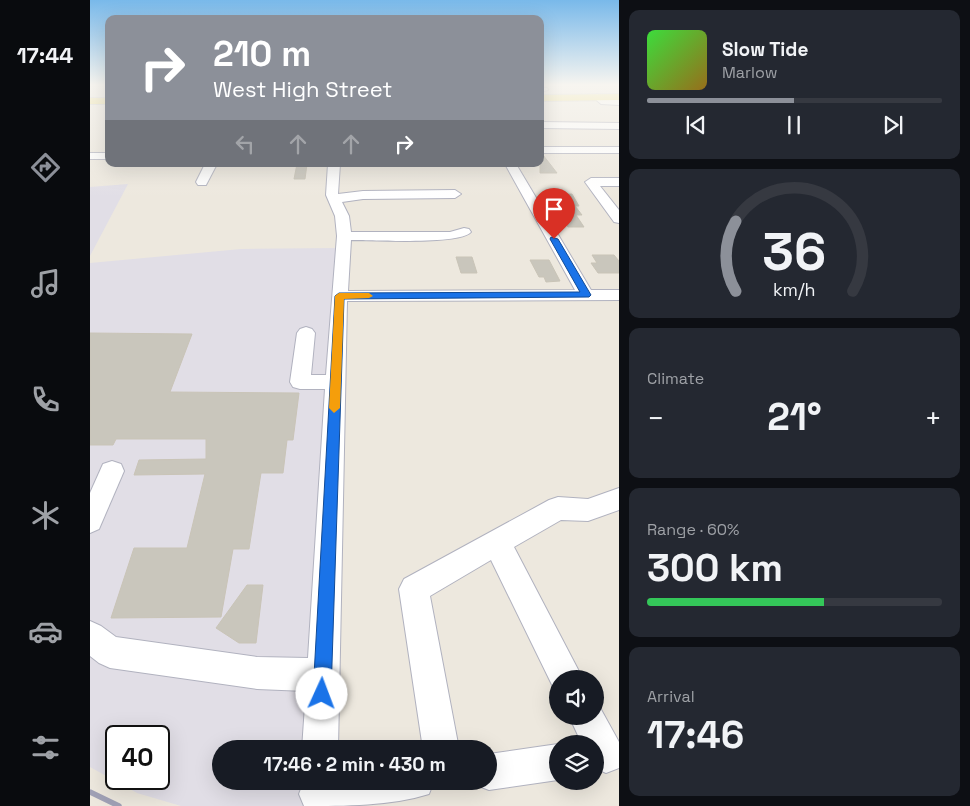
<!DOCTYPE html>
<meta charset="utf-8">
<style>
:root{--surface:#171b24;--page:#242831;--text:#f1f3f6;--muted:#9ea1a6;--line:#363941;--accent:#8c9099}
body{margin:0;font-family:"Space Grotesk",sans-serif;background:var(--page);color:var(--text);height:100vh;display:flex;flex-direction:column;font-size:19px;white-space:nowrap}
*{box-sizing:border-box;margin:0}
p{font-size:16px;color:var(--muted)}
.icon{flex:none;width:28px;height:28px;fill:none;stroke:currentColor;stroke-width:2;stroke-linecap:round;stroke-linejoin:round}
.map{position:relative;flex:1;overflow:hidden}
.details{display:flex;flex-direction:column;gap:10px;padding:10px;background:#0d0f14;width:351px}
.details>*{flex:none}
.guide{position:absolute;left:15px;top:15px;width:439px;height:152px;border-radius:10px;box-shadow:0 5px 20px #0002;background:#8c9099;color:#fff;overflow:hidden}
.buttons{position:absolute;left:459px;top:670px;display:grid;gap:10px}
.buttons a{display:grid;place-items:center;width:55px;height:55px;border-radius:50%;background:var(--surface);box-shadow:0 5px 20px #0002;font-size:25px}
.speed{position:absolute;left:15px;top:725px;display:flex;gap:10px;font-size:25px;font-weight:700;text-align:center}
.speed>*{display:grid;place-content:center;width:65px;height:65px;border-radius:50%;background:var(--surface);box-shadow:0 5px 20px #0002;line-height:1}
.speed .limit{border:2px solid #111;border-radius:8px;background:#fff;color:#111}
.pin{position:absolute;display:grid;place-items:center;width:42px;height:42px;color:#fff;margin:-51px -21px;border-radius:50% 50% 50% 0;rotate:-45deg;box-shadow:0 0 5px #0007}
.pin .icon{rotate:45deg}
.me{position:absolute;width:55px;margin:-28px;rotate:2deg;stroke-linejoin:round;filter:drop-shadow(0 0 4px #0008)}
.turn{display:flex;align-items:center;gap:18px;height:105px;padding:0 25px;font-size:22px}
.turn .icon{width:65px;height:65px;stroke-width:2.5}
.turn b{display:block;font-size:35px;line-height:42px}
.lanes{display:flex;align-items:center;height:48px;padding:0 25px;background:#0003;justify-content:center;gap:25px;direction:ltr}
.lanes .off{opacity:.35}
.big{font-size:38px;font-weight:700;line-height:1.1}
.details .tile{flex:1;display:flex;flex-direction:column;justify-content:center;gap:8px;min-width:0;padding:0 18px;border-radius:10px;background:var(--page)}
.details .dial{align-items:center;gap:0}
.dial svg{height:130px;overflow:visible;fill:none;stroke:var(--line);stroke-width:7;stroke-linecap:round;text-anchor:middle}
.dial text{fill:var(--text);stroke:none}
.song{display:flex;align-items:center;gap:15px}
.cover{width:60px;height:60px;border-radius:8px;background:linear-gradient(135deg,hsl(120 70% 55%),hsl(40 70% 35%))}
.played{height:5px;border-radius:2px;background:linear-gradient(90deg,var(--accent) 50%,var(--line) 50%)}
.keys{display:flex;justify-content:space-around;direction:ltr}
.heat{display:flex;justify-content:space-between;align-items:center;font-size:28px;direction:ltr}
.charge{height:8px;border-radius:4px;background:linear-gradient(90deg,#34c759 60%,var(--line) 0)}
.trip{position:absolute;left:122px;top:740px;width:285px;height:50px;border-radius:25px;background:var(--surface);box-shadow:0 5px 20px #0002;font-weight:700;line-height:50px;text-align:center}
main{display:flex;flex:1;min-height:0}
.tab-bar{display:flex;flex-direction:column;width:90px;justify-content:space-around;align-items:center;background:#090b0e;color:var(--muted)}
.tab-bar .icon{width:35px;height:35px}
.tab-bar .selected{color:var(--accent)}
.tab-bar b{font-size:22px;color:var(--text)}
.map>svg:first-child{display:block}
.industrial{fill:#e1dee6;fill-rule:evenodd}
.building{fill:#c9c6bc;stroke:#c9c4b7}
.lines{fill:none;stroke-linecap:round;stroke-linejoin:round}
.minor-casing{stroke:#b1b2bf;stroke-width:2}
.major-casing{stroke:#c8c8c8;stroke-width:2}
.minor{fill:#fff;fill-rule:evenodd}
.major{fill:#f0dd60;fill-rule:evenodd}
.rail{stroke:#a0a1b6;stroke-width:5.5}
.route{fill:#1a73e8;stroke:#114b97}
.slow{fill:#f59e0b}
</style>
<main>
<nav class="tab-bar">
<b>17:44</b>
<svg class="icon selected" aria-label="directions" viewBox="0 0 24 24"><path d="M12 3l9 9-9 9-9-9zM9 14v-3h6M13 9l2 2-2 2"/></svg>
<svg class="icon" aria-label="music" viewBox="0 0 24 24"><path d="M9 18V5l10-2v13"/><circle cx="6" cy="18" r="3"/><circle cx="16" cy="16" r="3"/></svg>
<svg class="icon" aria-label="phone" viewBox="0 0 24 24"><path d="M5 4h4l2 5-3 2q2 4 5 5l2-3 5 2v4C11 20 4 13 5 4z"/></svg>
<svg class="icon" aria-label="climate" viewBox="0 0 24 24"><path d="M12 3v18M4 7l16 10M4 17L20 7"/></svg>
<svg class="icon" aria-label="car" viewBox="0 0 24 24"><path d="M5 17H2v-5l4-1 3-4h7l3 4 3 1v5h-3M9 17h6M6 11h13"/><circle cx="7" cy="17" r="2"/><circle cx="17" cy="17" r="2"/></svg>
<svg class="icon" aria-label="filters" viewBox="0 0 24 24"><path d="M4 7h16M4 17h16"/><circle cx="9" cy="7" r="2"/><circle cx="15" cy="17" r="2"/></svg>
</nav>
<div class="map">
<svg width="529" height="806" viewBox="0 0 529 806">
<rect width="100%" height="100%" fill="#ede8de"/>
<g class="industrial">
<polygon points="38,184 0,256 0,187"/>
<path d="M247,248l-29,501h-87v32h85l-1,25h-124l-44,-13 -47,-26v-504l151,-14zM26,736h43v43h-43z"/>
</g>
<g class="building">
<polygon points="450,155 453,155 467,173 450,173"/>
<polygon points="207,164 217,164 215,179 204,179"/>
<polygon points="482,194 489,206 485,206 492,215 486,215 494,227 478,227 455,195"/>
<polygon points="502,255 524,255 529,261 529,273 508,273 501,263 507,263"/>
<polygon points="366,257 382,257 387,273 371,273"/>
<polygon points="440,260 459,260 470,281 456,282 454,277 449,277"/>
<polygon points="0,333 102,334 80,392 209,393 203,440 197,440 193,473 171,473 159,549 143,549 131,617 21,618 44,548 97,548 115,474 44,475 49,460 116,459 116,439 26,439 23,445 0,445"/>
<polygon points="157,585 173,585 166,643 149,643 126,628"/>
</g>
<g class="lines">
<g class="minor-casing">
<g id="minor">
<polygon points="450,88 457,88 458,90 450,92"/>
<polygon points="507,94 516,99 529,99 529,105 511,104 503,97"/>
<polygon points="450,122 529,123 529,129 450,128"/>
<rect x="450" y="147" width="79" height="6"/>
<rect x="0" y="153" width="19" height="6"/>
<polygon points="115,164 127,164 116,185 108,185 106,182"/>
<path d="M238,164h12l-2,30 25,-3 92,-1 6,4 -6,4 -92,1 -21,3 7,14 2,16h99l14,-4 5,1 2,3c-10,13 -100,8 -120,8l-3,51 227,-1 -70,-126h11l75,126h28v10l-272,1 -9,448h-36l4,-58 -49,-2 -147,-21 -11,-5 -9,-7v-35l11,5 15,11 141,20 51,1 17,-269h-25l-7,-2 -3,-5 7,-49 3,-4 6,-2 6,2 3,4 -4,42h15l11,-139 -2,-20 -9,-21z"/>
<polygon points="501,178 529,178 529,186 510,186 529,210 529,223 524,222 495,182"/>
<polygon points="22,461 31,464 34,471 9,529 0,533 0,493 13,464"/>
<polygon points="529,488 529,510 498,521 471,520 424,547 493,679 468,679 468,691 465,691 401,560 340,596 369,749 333,749 309,589 314,579 459,500 468,497 498,499"/>
<polygon points="505,703 508,704 529,742 529,768 516,773 505,768 505,744 492,744 479,716 505,716"/>
<polygon points="468,744 468,780 399,790 386,785 384,781 399,781 399,754"/>
<path d="M214,781h130l-5,13c-38,12 -84,12 -125,12l-5,-12z"/>
</g>
</g>
<g class="major-casing">
<g id="major">
<polygon points="529,94 529,100 450,101 450,95"/>
<rect x="0" y="98" width="19" height="6"/>
</g>
</g>
<use href="#minor" class="minor"/>
<use href="#major" class="major"/>
<polyline class="rail" points="0,792 29,806"/>
</g>
<linearGradient id="sky" x2="0" y2="1"><stop stop-color="#79b9ea"/><stop offset="0.43" stop-color="#f7f5f0"/><stop offset="1" stop-color="#f7f5f0" stop-opacity="0"/></linearGradient>
<rect width="529" height="197" fill="url(#sky)"/>
<polygon class="route" points="461,237 468,239 501,295 499,297 254,299 241,694 238,700 232,703 226,700 223,694 245,296 249,293 490,292 460,239"/>
<polygon class="slow" points="249,293 279,293 283,296 279,298 254,299 250,408 244,413 239,408 245,296"/>
</svg>
<div class="buttons">
<a><svg class="icon" aria-label="sound" viewBox="0 0 24 24"><path d="M4 9h4l5-4v14l-5-4H4zM17 9q2 3 0 6"/></svg></a>
<a><svg class="icon" aria-label="layers" viewBox="0 0 24 24"><path d="M12 4l9 5-9 5-9-5zM3 14l9 5 9-5"/></svg></a>
</div>
<div class="speed"><div class="limit">40</div></div>
<div class="pin" style="left:464px;top:239px;background:#d93025"><svg class="icon" aria-label="arrive" viewBox="0 0 24 24"><path d="M6 21V4h12l-3 4 3 4H6"/></svg></div>
<svg class="me" style="left:232px;top:694px" viewBox="-20 -20 40 40"><circle r="19" fill="#fff"/><path d="M0-13L10 11 0 6-10 11z" fill="#1a73e8"/></svg>
<div class="trip">17:46 · 2 min · 430 m</div>
<div class="guide">
<div class="turn"><svg class="icon" aria-label="right" viewBox="0 0 24 24"><path d="M7 20v-9h11M14 6l5 5-5 5"/></svg><div><b>210 m</b>West High Street</div></div>
<div class="lanes"><svg class="icon off" aria-label="left" viewBox="0 0 24 24"><path d="M17 20v-9H6M10 6l-5 5 5 5"/></svg><svg class="icon off" aria-label="ahead" viewBox="0 0 24 24"><path d="M12 20V5M6 11l6-6 6 6"/></svg><svg class="icon off" aria-label="ahead" viewBox="0 0 24 24"><path d="M12 20V5M6 11l6-6 6 6"/></svg><svg class="icon" aria-label="right" viewBox="0 0 24 24"><path d="M7 20v-9h11M14 6l5 5-5 5"/></svg></div>
</div>
</div>
<section class="details">
<div class="tile">
<div class="song"><i class="cover"></i><div><b>Slow Tide</b><p>Marlow</p></div></div>
<div class="played"></div>
<div class="keys"><svg class="icon" aria-label="previous" viewBox="0 0 24 24"><path d="M18 5L8 12l10 7zM5 5v14"/></svg><svg class="icon" aria-label="pause" viewBox="0 0 24 24"><path d="M8 5v14M16 5v14"/></svg><svg class="icon" aria-label="next" viewBox="0 0 24 24"><path d="M6 5l10 7-10 7zM19 5v14"/></svg></div>
</div>
<div class="tile dial"><svg viewBox="0 0 100 80">
<path d="M14 69A42 42 0 1 1 86 69"/>
<path d="M14 69A42 42 0 0 1 14 26" stroke="#8c9099"/>
<text x="50" y="56" font-size="32" font-weight="700">36</text>
<text x="50" y="72" font-size="11">km/h</text>
</svg></div>
<div class="tile"><p>Climate</p>
<div class="heat"><a>−</a><b class="big">21°</b><a>+</a></div>
</div>
<div class="tile"><p>Range · 60%</p><b class="big">300 km</b><div class="charge"></div></div>
<div class="tile"><p>Arrival</p><b class="big">17:46</b></div>
</section>
</main>
